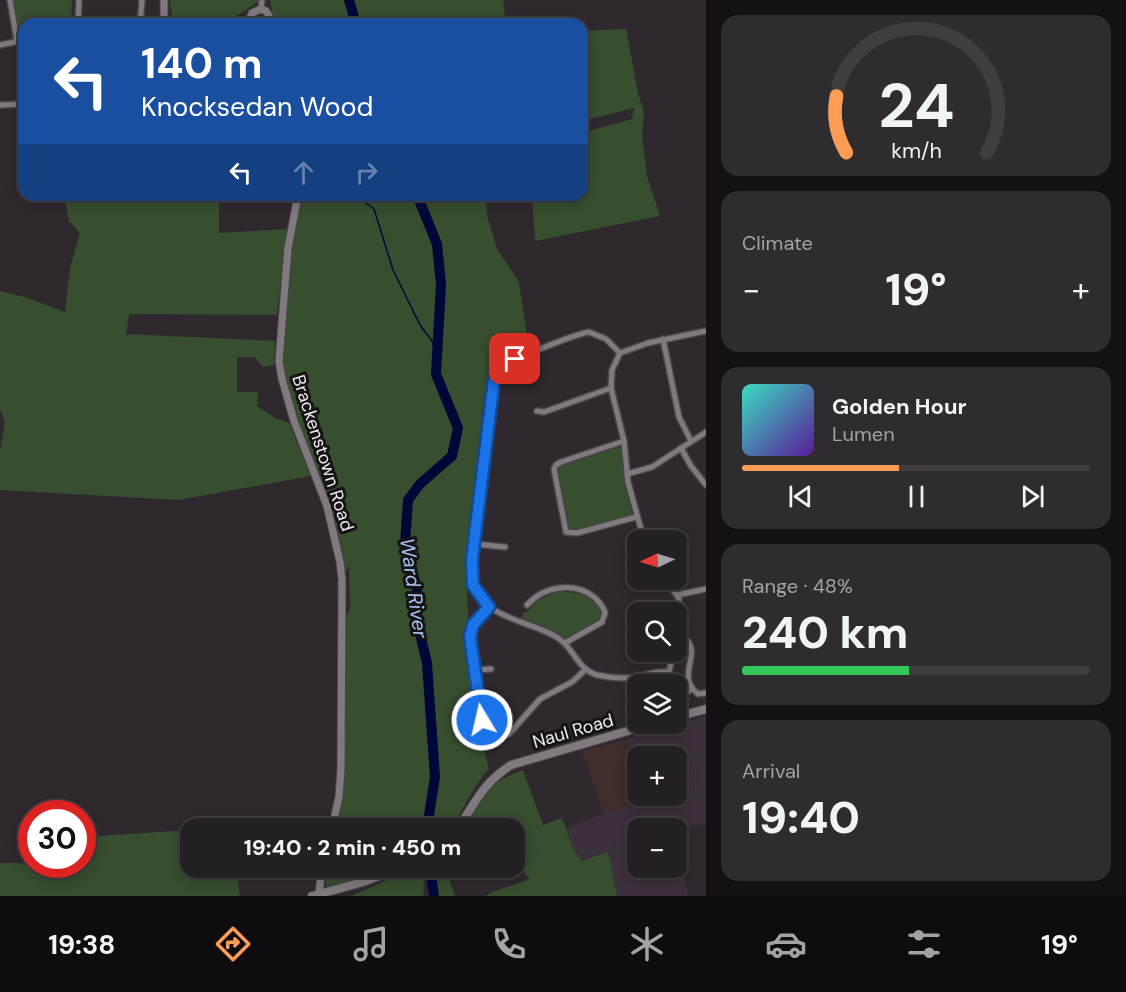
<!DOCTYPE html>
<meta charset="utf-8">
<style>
:root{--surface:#231f23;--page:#2f2c30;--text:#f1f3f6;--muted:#a3a2a6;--line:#403d41;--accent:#fd9d55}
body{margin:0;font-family:"DM Sans",sans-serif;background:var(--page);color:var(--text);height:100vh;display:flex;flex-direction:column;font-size:22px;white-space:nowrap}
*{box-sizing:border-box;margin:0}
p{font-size:20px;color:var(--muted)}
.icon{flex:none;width:33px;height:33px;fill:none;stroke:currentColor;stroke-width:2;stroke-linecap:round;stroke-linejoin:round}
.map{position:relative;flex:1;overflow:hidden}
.panel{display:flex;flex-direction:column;gap:15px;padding:15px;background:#131113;width:420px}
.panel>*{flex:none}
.guide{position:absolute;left:18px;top:18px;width:570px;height:183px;border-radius:18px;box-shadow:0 3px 15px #0003,0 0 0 2px var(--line);background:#1a4fa0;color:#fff;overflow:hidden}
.needle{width:39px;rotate:266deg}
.tools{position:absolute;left:627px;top:530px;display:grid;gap:12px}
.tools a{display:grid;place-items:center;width:60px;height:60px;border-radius:12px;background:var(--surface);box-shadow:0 3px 15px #0003,0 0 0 2px var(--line);font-size:30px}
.speed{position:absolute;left:18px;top:800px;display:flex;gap:12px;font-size:30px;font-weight:700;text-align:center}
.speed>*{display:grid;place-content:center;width:78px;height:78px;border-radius:50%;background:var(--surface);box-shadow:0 3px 15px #0003,0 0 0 2px var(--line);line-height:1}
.speed .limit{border:9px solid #d22;background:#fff;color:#111}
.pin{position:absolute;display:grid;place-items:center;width:51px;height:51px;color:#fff;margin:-26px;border-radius:12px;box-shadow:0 3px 9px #0006}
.me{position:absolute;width:66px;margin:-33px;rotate:351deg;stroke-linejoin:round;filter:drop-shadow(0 0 4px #0008)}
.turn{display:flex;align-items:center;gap:21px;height:126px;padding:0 24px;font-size:27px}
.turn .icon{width:78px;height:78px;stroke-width:2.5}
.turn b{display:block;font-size:42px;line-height:51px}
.lanes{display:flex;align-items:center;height:57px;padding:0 24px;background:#0003;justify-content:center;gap:30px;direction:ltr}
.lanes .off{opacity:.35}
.big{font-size:45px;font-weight:800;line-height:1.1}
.panel .card{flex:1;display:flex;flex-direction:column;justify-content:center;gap:9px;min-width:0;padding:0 21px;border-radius:18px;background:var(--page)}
.panel .dial{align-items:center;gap:0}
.dial svg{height:156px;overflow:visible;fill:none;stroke:var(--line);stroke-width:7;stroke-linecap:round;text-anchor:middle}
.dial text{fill:var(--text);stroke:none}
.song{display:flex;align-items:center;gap:18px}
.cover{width:72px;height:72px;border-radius:9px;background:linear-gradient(135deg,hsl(170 70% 55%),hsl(270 70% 35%))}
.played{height:6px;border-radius:3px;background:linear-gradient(90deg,var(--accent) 45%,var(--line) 45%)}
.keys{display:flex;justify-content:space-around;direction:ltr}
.heat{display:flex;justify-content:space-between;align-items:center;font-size:33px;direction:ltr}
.charge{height:9px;border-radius:4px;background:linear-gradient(90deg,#34c759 48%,var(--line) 0)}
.trip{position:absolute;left:180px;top:818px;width:345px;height:60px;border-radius:18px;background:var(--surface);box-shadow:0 3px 15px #0003,0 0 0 2px var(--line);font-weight:800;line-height:60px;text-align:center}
.menu{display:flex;height:96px;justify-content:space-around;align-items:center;background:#0e0c0e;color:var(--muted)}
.menu .icon{width:42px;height:42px}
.menu .on{color:var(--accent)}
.menu b{font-size:27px;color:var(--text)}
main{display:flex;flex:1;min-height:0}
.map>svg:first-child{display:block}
.commercial{fill:#412d2a}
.built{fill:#3b303b}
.green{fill:#374e2f}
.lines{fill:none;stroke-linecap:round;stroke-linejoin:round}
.stream{stroke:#000738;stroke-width:1.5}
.river{stroke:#000738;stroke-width:10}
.minor-casing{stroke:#4b454b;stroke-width:8}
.tertiary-casing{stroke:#4b454b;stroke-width:9}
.secondary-casing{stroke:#4b454b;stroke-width:10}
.minor{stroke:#817980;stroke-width:5}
.tertiary{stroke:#817980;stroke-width:7}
.secondary{stroke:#817980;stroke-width:8}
.route-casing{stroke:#114b97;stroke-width:15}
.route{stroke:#1a73e8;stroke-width:10}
.labels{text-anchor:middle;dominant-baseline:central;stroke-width:6;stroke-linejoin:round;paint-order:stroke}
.street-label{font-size:18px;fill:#efebef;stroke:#161315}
.water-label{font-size:20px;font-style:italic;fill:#a7c2f3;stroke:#161315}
</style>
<main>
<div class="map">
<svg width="706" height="896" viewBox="0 0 706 896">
<rect width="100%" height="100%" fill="#2f292f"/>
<polygon class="commercial" points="626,740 637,787 638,795 640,795 642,804 604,813 582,751"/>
<polygon class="built" points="706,716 706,823 677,829 638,828 638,867 676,867 677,834 688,896 617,896 607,852 581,861 573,848 566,828 604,813 641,804 640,795 676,795 676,756 638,756 637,787 626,740"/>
<g class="green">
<polygon points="13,0 72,0 71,24 24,24 24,34 19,35"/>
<polygon points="170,0 261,0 224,24 173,23"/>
<polygon points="270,0 503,0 506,24 274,24"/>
<polygon points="626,29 638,93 644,112 642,136 647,176 660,216 535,241 532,195 582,195 582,133 632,119 634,108 582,121 582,31"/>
<polygon points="64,195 219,195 219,233 287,229 277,315 129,314 126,334 275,341 274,365 263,367 255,357 237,357 237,392 258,392 257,406 275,418 289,423 311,476 178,500 0,490 0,451 5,422 0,409 0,291 25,297 65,312 70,268 80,233 69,221"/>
<path d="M298,195h187l3,24 9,30 22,33 10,67c-34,12 -37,14 -45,49l-18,172 2,46 -2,20 12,91 11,42c-10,8 -29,45 -37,59h-116l4,-12 2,-39 3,-158 5,-10 -1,-44 -7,15 -14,-70 -34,-89 -15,-60 15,-139z"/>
<polygon points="614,447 621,447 623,450 626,481 632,514 631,516 576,531 571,531 567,524 558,477 558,467"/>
<polygon points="559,591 584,594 602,610 602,617 599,621 565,638 521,620 523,613 530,610 529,604"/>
<path d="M523,770l20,55 19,-7 11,30 8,13 27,-9 9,44h-131l4,-3 40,-14 -15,-16 -1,-35 -47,-1c16,-34 19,-43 56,-57z"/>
<polygon points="190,830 190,867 236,867 240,896 0,896 0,863 82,864 83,837"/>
<polygon points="326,867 392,867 319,894 326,885"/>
<polygon points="417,867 426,867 423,888 424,896 351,896"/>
<polygon points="431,867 445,867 455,896 428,896"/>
</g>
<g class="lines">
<g class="stream">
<polyline points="346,24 354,20"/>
<polyline points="360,195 363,201 374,209 393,270 420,325 432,341 437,357"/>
</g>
<g class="river">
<polyline points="349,0 356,24"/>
<polyline points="417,195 437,244 441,285 436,374 458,428 452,456 420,484 408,500 405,543 417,589 414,609 427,663 435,777 427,828"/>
<polyline points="430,867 434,896"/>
</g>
<g class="minor-casing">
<g id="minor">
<polyline points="10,0 17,41"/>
<polyline points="261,9 262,0"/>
<polyline points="78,24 79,0"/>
<polyline points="140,24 142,0"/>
<polyline points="0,45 24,40"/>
<polyline points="0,105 24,104"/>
<polyline points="663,339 679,417 691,441"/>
<path d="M620,353l-14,-14 -17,-7c-13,2 -83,29 -90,38 -6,7 -6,17 -8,26l-20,182c10,42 57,41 87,60 16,10 19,31 39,37 13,3 27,4 41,2 10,-3 20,-6 31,-5"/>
<polyline points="620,353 612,370 611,388 624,441 628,482 644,540"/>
<polyline points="620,353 648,343 706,331"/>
<polyline points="537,411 544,412 611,388"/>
<polyline points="624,441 561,462 556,465 554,469 566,532 577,533 636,517"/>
<polyline points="681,448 691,466 706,485"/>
<polyline points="627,474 652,467 706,432"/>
<polyline points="474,544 505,547"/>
<polyline points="666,579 679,599 676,635"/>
<polyline points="677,595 706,589"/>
<path d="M527,605c17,-19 48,-24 68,-7 5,5 9,9 10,15l-3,9 -37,21"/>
<path d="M489,607l-16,18 -3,12c2,15 7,76 14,86 5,9 15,13 25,11l31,-35 32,-17 13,-12"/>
<path d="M676,636l10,3c16,16 -11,37 12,55l8,-1"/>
<polyline points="475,670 491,669"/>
<polyline points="667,684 673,651"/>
<polyline points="676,696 685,694 692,688"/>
</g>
</g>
<g class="tertiary-casing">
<g id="tertiary">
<polyline points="164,24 164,0"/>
<polyline points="251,24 250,19 252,13 261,9 266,11 269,16 269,24"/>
<polyline points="298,195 288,248 279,361 282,379 294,421 327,506 340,562 342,580 341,768 339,797 332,828"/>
<polyline points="319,894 322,867"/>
</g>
</g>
<g class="secondary-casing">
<g id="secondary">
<polyline points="676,717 706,709"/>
<path d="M458,828c19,-27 23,-43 53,-63l144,-42"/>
<polyline points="312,896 363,882 403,867"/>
</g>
</g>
<use href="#minor" class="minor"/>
<use href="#tertiary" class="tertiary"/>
<use href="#secondary" class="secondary"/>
</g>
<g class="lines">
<g class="route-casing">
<polyline id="route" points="482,720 470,637 473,625 489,607 473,585 472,560 494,380 502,367 515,359"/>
</g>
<use href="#route" class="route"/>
</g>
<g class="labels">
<g class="street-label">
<text transform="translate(323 453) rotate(72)">Brackenstown Road</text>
<text transform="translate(573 731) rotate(-16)">Naul Road</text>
</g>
<g class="water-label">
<text transform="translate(414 588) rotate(82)">Ward River</text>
</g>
</g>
</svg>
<div class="tools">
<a><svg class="needle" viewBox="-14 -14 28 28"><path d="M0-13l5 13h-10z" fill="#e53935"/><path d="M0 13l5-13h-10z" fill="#a3a2a6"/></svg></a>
<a><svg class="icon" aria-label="search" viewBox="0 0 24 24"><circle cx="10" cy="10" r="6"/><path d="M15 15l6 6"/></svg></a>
<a><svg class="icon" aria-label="layers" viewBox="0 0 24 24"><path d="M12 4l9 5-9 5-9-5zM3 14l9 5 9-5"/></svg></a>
<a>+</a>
<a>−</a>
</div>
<div class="speed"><div class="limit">30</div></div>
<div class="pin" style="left:515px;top:359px;background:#d93025"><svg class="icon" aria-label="arrive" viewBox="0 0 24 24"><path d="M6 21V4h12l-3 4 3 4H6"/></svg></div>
<svg class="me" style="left:482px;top:720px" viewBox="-20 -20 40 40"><circle r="17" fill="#1a73e8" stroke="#fff" stroke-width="3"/><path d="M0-11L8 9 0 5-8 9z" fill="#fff"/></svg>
<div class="trip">19:40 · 2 min · 450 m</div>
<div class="guide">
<div class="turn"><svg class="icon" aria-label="left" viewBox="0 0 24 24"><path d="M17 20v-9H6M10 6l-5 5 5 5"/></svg><div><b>140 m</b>Knocksedan Wood</div></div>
<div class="lanes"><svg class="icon" aria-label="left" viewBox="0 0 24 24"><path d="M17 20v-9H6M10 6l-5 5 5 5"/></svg><svg class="icon off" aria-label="ahead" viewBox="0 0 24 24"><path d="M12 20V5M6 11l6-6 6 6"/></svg><svg class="icon off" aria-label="right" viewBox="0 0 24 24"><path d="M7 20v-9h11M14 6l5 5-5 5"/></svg></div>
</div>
</div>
<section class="panel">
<div class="card dial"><svg viewBox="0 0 100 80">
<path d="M14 69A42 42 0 1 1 86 69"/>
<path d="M14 69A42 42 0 0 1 9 40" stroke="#fd9d55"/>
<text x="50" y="56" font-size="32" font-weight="700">24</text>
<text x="50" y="72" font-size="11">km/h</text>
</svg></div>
<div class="card"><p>Climate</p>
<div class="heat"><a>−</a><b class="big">19°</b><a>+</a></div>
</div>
<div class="card">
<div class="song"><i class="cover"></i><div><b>Golden Hour</b><p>Lumen</p></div></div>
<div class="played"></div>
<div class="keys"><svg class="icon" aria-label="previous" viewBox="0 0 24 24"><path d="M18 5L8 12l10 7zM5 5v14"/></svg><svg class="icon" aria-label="pause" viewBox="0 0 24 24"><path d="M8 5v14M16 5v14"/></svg><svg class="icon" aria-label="next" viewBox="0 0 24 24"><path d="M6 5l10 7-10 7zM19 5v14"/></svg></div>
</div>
<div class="card"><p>Range · 48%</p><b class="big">240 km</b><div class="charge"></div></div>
<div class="card"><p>Arrival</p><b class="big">19:40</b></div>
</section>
</main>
<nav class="menu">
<b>19:38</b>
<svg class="icon on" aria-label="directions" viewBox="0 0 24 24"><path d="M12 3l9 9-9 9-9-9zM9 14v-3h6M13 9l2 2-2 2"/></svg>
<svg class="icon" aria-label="music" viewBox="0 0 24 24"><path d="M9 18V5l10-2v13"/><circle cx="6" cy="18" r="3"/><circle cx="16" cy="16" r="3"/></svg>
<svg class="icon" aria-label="phone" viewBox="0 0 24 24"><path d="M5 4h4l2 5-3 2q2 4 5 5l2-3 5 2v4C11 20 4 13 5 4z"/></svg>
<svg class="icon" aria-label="climate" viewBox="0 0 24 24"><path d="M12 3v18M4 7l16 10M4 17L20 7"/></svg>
<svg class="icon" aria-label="car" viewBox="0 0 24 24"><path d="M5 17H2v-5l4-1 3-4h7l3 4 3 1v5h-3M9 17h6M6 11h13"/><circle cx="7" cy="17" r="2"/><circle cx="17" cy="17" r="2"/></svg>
<svg class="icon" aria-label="filters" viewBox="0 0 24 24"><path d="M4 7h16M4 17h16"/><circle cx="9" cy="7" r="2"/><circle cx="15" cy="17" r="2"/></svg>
<b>19°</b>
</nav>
